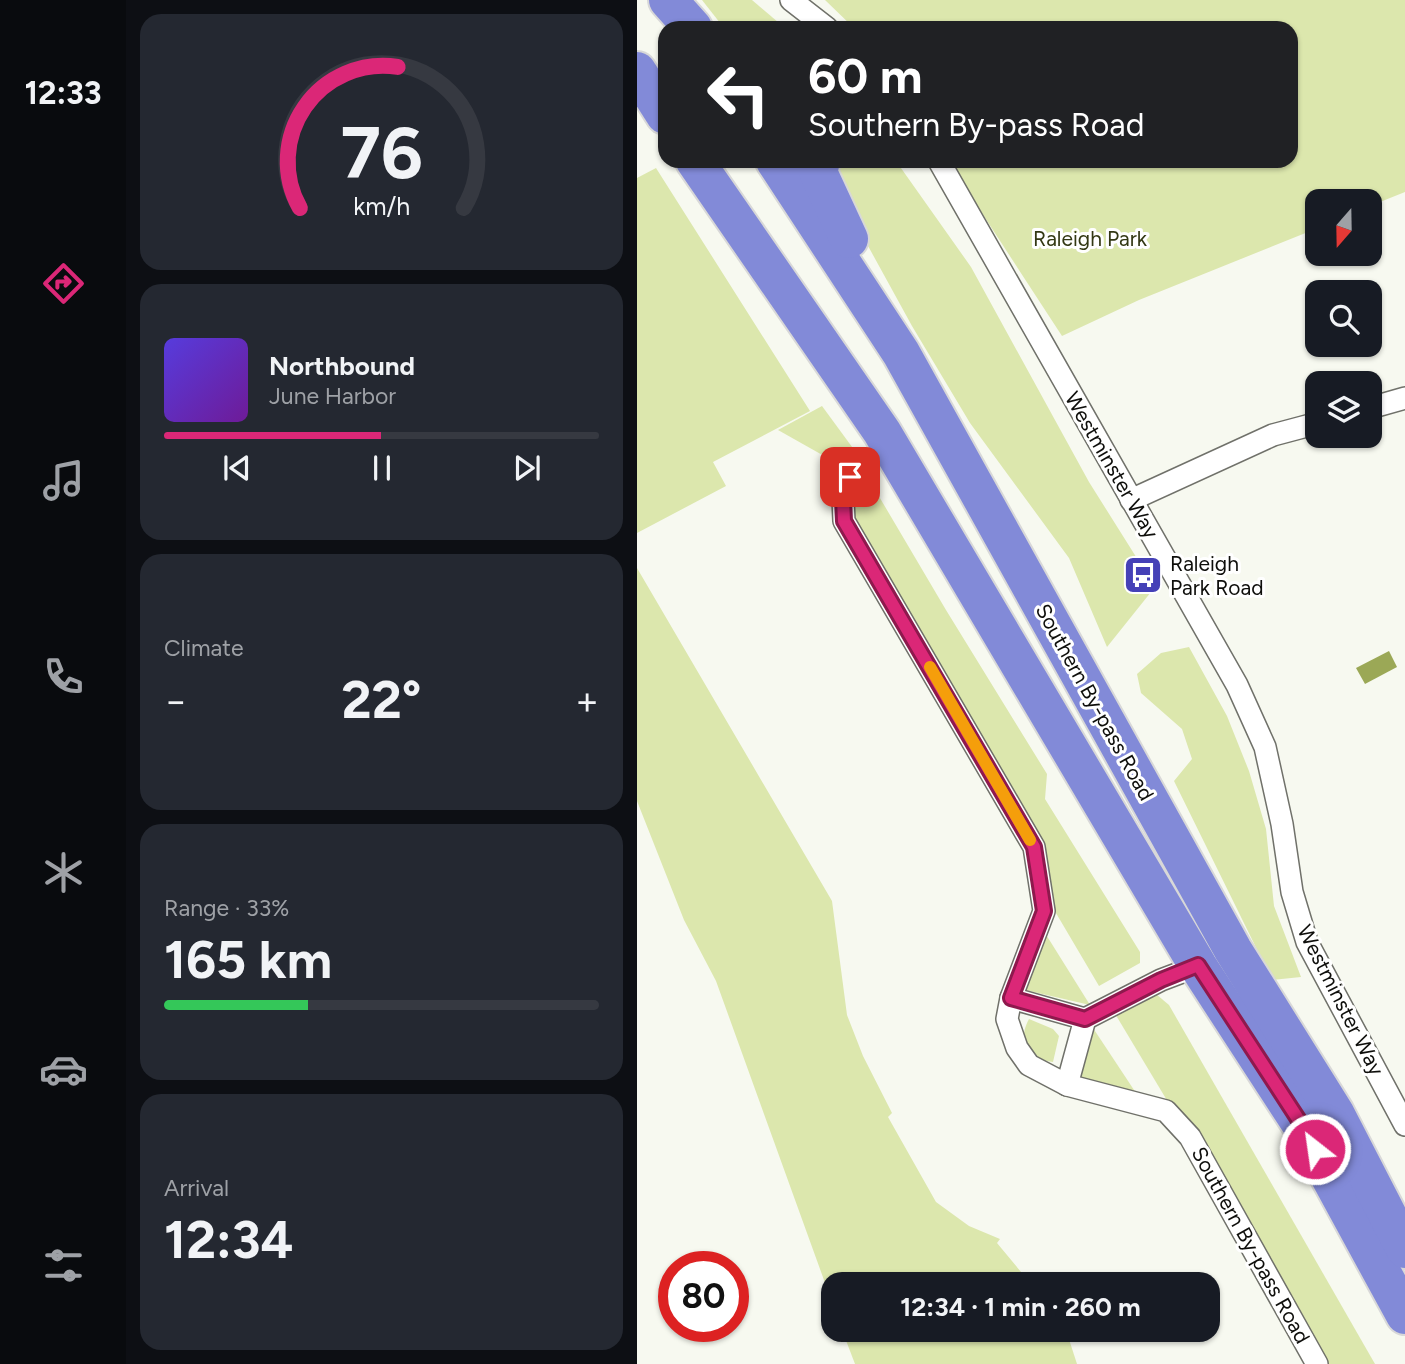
<!DOCTYPE html>
<meta charset="utf-8">
<style>
:root{--surface:#171b24;--page:#242831;--text:#f1f3f6;--muted:#9ea1a6;--line:#363941;--accent:#db2777}
body{margin:0;font-family:Figtree,sans-serif;background:var(--page);color:var(--text);height:100vh;display:flex;flex-direction:column;font-size:26px;white-space:nowrap}
*{box-sizing:border-box;margin:0}
p{font-size:23px;color:var(--muted)}
.icon{flex:none;width:38px;height:38px;fill:none;stroke:currentColor;stroke-width:2;stroke-linecap:round;stroke-linejoin:round}
.map{position:relative;flex:1;overflow:hidden}
.drawer{display:flex;flex-direction:column;gap:14px;padding:14px;background:#0d0f14;width:511px}
.drawer>*{flex:none}
.banner{position:absolute;left:21px;top:21px;width:640px;height:147px;border-radius:21px;box-shadow:0 2px 5px #0004;background:#202124;color:#fff;overflow:hidden}
.needle{width:46px;rotate:200deg}
.fabs{position:absolute;left:668px;top:189px;display:grid;gap:14px}
.fabs a{display:grid;place-items:center;width:77px;height:77px;border-radius:14px;background:var(--surface);box-shadow:0 2px 5px #0004;font-size:35px}
.speed{position:absolute;left:21px;top:1251px;display:flex;gap:14px;font-size:35px;font-weight:700;text-align:center}
.speed>*{display:grid;place-content:center;width:91px;height:91px;border-radius:50%;background:var(--surface);box-shadow:0 2px 5px #0004;line-height:1}
.speed .limit{border:10px solid #d22;background:#fff;color:#111}
.pin{position:absolute;display:grid;place-items:center;width:60px;height:60px;color:#fff;margin:-30px;border-radius:14px;box-shadow:0 4px 10px #0006}
.me{position:absolute;width:77px;margin:-38px;rotate:330deg;stroke-linejoin:round;filter:drop-shadow(0 0 5px #0008)}
.turn{display:flex;align-items:center;gap:24px;height:147px;padding:0 35px;font-size:32px}
.turn .icon{width:91px;height:91px;stroke-width:2.5}
.turn b{display:block;font-size:49px;line-height:60px}
.big{font-size:52px;font-weight:700;line-height:1.1}
.drawer .widget{flex:1;display:flex;flex-direction:column;justify-content:center;gap:10px;min-width:0;padding:0 24px;border-radius:21px;background:var(--page)}
.drawer .dial{align-items:center;gap:0}
.dial svg{height:182px;overflow:visible;fill:none;stroke:var(--line);stroke-width:7;stroke-linecap:round;text-anchor:middle}
.dial text{fill:var(--text);stroke:none}
.song{display:flex;align-items:center;gap:21px}
.cover{width:84px;height:84px;border-radius:10px;background:linear-gradient(135deg,hsl(250 70% 55%),hsl(280 70% 35%))}
.played{height:7px;border-radius:4px;background:linear-gradient(90deg,var(--accent) 50%,var(--line) 50%)}
.keys{display:flex;justify-content:space-around;direction:ltr}
.heat{display:flex;justify-content:space-between;align-items:center;font-size:38px;direction:ltr}
.charge{height:10px;border-radius:5px;background:linear-gradient(90deg,#34c759 33%,var(--line) 0)}
.trip{position:absolute;left:184px;top:1272px;width:399px;height:70px;border-radius:21px;background:var(--surface);box-shadow:0 2px 5px #0004;font-weight:700;line-height:70px;text-align:center}
main{display:flex;flex:1;min-height:0}
.dock{display:flex;flex-direction:column;width:126px;justify-content:space-around;align-items:center;background:#090b0e;color:var(--muted)}
.dock .icon{width:49px;height:49px}
.dock .current{color:var(--accent)}
.dock b{font-size:32px;color:var(--text)}
.map>svg:first-child{display:block}
.green{fill:#dce7ad}
.water{fill:#9ba856}
.lines{fill:none;stroke-linecap:round;stroke-linejoin:round}
.street-casing{stroke:#70716a;stroke-width:24}
.highway-casing{stroke:#d8d8d8;stroke-width:42}
.street{stroke:#fff;stroke-width:21}
.highway{stroke:#828ad8;stroke-width:38}
.route-casing{stroke:#8e194d;stroke-width:18}
.route{stroke:#db2777;stroke-width:12}
.slow{stroke:#f59e0b;stroke-width:12}
.labels{text-anchor:middle;dominant-baseline:central;stroke-width:6;stroke-linejoin:round;paint-order:stroke}
.park-label{font-size:21px;fill:#333814;stroke:#fff}
.street-label{font-size:21px;fill:#0e0e0b;stroke:#fff}
.poi-label{font-size:21px;fill:#0e0e0b;stroke:#fff;text-anchor:start}
</style>
<main>
<nav class="dock">
<b>12:33</b>
<svg class="icon current" aria-label="directions" viewBox="0 0 24 24"><path d="M12 3l9 9-9 9-9-9zM9 14v-3h6M13 9l2 2-2 2"/></svg>
<svg class="icon" aria-label="music" viewBox="0 0 24 24"><path d="M9 18V5l10-2v13"/><circle cx="6" cy="18" r="3"/><circle cx="16" cy="16" r="3"/></svg>
<svg class="icon" aria-label="phone" viewBox="0 0 24 24"><path d="M5 4h4l2 5-3 2q2 4 5 5l2-3 5 2v4C11 20 4 13 5 4z"/></svg>
<svg class="icon" aria-label="climate" viewBox="0 0 24 24"><path d="M12 3v18M4 7l16 10M4 17L20 7"/></svg>
<svg class="icon" aria-label="car" viewBox="0 0 24 24"><path d="M5 17H2v-5l4-1 3-4h7l3 4 3 1v5h-3M9 17h6M6 11h13"/><circle cx="7" cy="17" r="2"/><circle cx="17" cy="17" r="2"/></svg>
<svg class="icon" aria-label="filters" viewBox="0 0 24 24"><path d="M4 7h16M4 17h16"/><circle cx="9" cy="7" r="2"/><circle cx="15" cy="17" r="2"/></svg>
</nav>
<section class="drawer">
<div class="widget dial"><svg viewBox="0 0 100 80">
<path d="M14 69A42 42 0 1 1 86 69"/>
<path d="M14 69A42 42 0 0 1 57 7" stroke="#db2777"/>
<text x="50" y="56" font-size="32" font-weight="700">76</text>
<text x="50" y="72" font-size="11">km/h</text>
</svg></div>
<div class="widget">
<div class="song"><i class="cover"></i><div><b>Northbound</b><p>June Harbor</p></div></div>
<div class="played"></div>
<div class="keys"><svg class="icon" aria-label="previous" viewBox="0 0 24 24"><path d="M18 5L8 12l10 7zM5 5v14"/></svg><svg class="icon" aria-label="pause" viewBox="0 0 24 24"><path d="M8 5v14M16 5v14"/></svg><svg class="icon" aria-label="next" viewBox="0 0 24 24"><path d="M6 5l10 7-10 7zM19 5v14"/></svg></div>
</div>
<div class="widget"><p>Climate</p>
<div class="heat"><a>−</a><b class="big">22°</b><a>+</a></div>
</div>
<div class="widget"><p>Range · 33%</p><b class="big">165 km</b><div class="charge"></div></div>
<div class="widget"><p>Arrival</p><b class="big">12:34</b></div>
</section>
<div class="map">
<svg width="768" height="1364" viewBox="0 0 768 1364">
<rect width="100%" height="100%" fill="#f7f9f0"/>
<g class="green">
<polygon points="65,0 115,0 148,28 87,28"/>
<polygon points="188,0 768,0 768,192 733,206 733,201 681,201 681,228 502,300 425,336 311,161 654,161 654,28 217,28"/>
<polygon points="204,161 259,161 334,267 452,482 518,587 470,647 432,558 333,423 275,326 197,184"/>
<polygon points="19,168 173,411 76,462 89,486 0,533 0,178"/>
<polygon points="185,406 218,451 209,459 196,461 141,430"/>
<polygon points="227,471 309,610 410,774 408,799 503,952 503,963 462,986 416,908 403,851 215,524 216,488"/>
<polygon points="0,568 195,901 210,1015 226,1056 255,1113 251,1117 299,1202 332,1226 363,1239 360,1243 394,1284 196,1284 196,1305 79,981 47,920 0,801"/>
<polygon points="552,647 590,716 612,771 629,829 637,906 664,977 635,980 537,781 555,759 545,729 504,693 500,674 524,653"/>
<polygon points="408,933 453,1005 388,990"/>
<polygon points="519,994 532,1005 738,1364 688,1364 477,1012"/>
<path d="M392,1019l24,10 6,7 -6,26 -20,-3c-9,-15 -13,-23 -4,-40z"/>
<polygon points="456,1028 499,1093 441,1077"/>
<polygon points="205,1330 429,1330 440,1364 218,1364"/>
</g>
<polygon class="water" points="752,651 760,667 728,684 719,668"/>
<g class="lines">
<g class="street-casing">
<g id="street">
<polyline points="154,0 190,28"/>
<polyline points="302,161 600,685 628,747 645,824 655,892 670,942 768,1125"/>
<polyline points="733,408 768,398"/>
<polyline points="213,477 206,499 207,521 397,847 407,911 374,998 370,1019 380,1048 392,1065 430,1085 529,1111 553,1137 680,1364"/>
<polyline points="494,500 636,435 681,423"/>
<polyline points="374,998 448,1019 430,1085"/>
<polyline points="448,1019 524,980 561,966"/>
</g>
</g>
<g class="highway-casing">
<g id="highway">
<polyline points="31,0 56,28"/>
<polyline points="0,71 28,115"/>
<polyline points="58,161 245,432 561,966 665,1126 768,1315"/>
<polyline points="138,161 264,353 596,950 698,1113 768,1249"/>
<polyline points="184,161 181,172 212,239"/>
</g>
</g>
<use href="#street" class="street"/>
<use href="#highway" class="highway"/>
</g>
<g class="lines">
<g class="route-casing">
<polyline id="route" points="213,477 206,499 207,521 397,847 407,911 374,998 448,1019 524,980 561,965 665,1125 678,1149"/>
</g>
<use href="#route" class="route"/>
<polyline class="slow" points="293,667 393,840"/>
</g>
<defs>
<g id="bus-square" transform="scale(2.0125)"><rect x="-9" y="-9" width="18" height="18" rx="4" fill="#4541b7" stroke="#fff"/><path d="M-5-6H5V4H4V6H2V4H-2V6H-4V4H-5ZM-3.5-4V0h7V-4ZM-3.5 1.2v1.5H-2V1.2ZM2 1.2v1.5H3.5V1.2Z" fill="#fff"/></g>
</defs>
<g fill-rule="evenodd">
<use href="#bus-square" x="506" y="575"/>
</g>
<g class="labels">
<g class="park-label">
<text x="453" y="238">Raleigh Park</text>
</g>
<g class="street-label">
<text transform="translate(475 465) rotate(60)">Westminster Way</text>
<text transform="translate(458 702) rotate(61)">Southern By-pass Road</text>
<text transform="translate(704 1000) rotate(63)">Westminster Way</text>
<text transform="translate(614 1245) rotate(61)">Southern By-pass Road</text>
</g>
<g class="poi-label">
<text x="533" y="563">Raleigh<tspan x="533" dy="24">Park Road</tspan></text>
</g>
</g>
</svg>
<div class="fabs">
<a><svg class="needle" viewBox="-14 -14 28 28"><path d="M0-13l5 13h-10z" fill="#e53935"/><path d="M0 13l5-13h-10z" fill="#9ea1a6"/></svg></a>
<a><svg class="icon" aria-label="search" viewBox="0 0 24 24"><circle cx="10" cy="10" r="6"/><path d="M15 15l6 6"/></svg></a>
<a><svg class="icon" aria-label="layers" viewBox="0 0 24 24"><path d="M12 4l9 5-9 5-9-5zM3 14l9 5 9-5"/></svg></a>
</div>
<div class="speed"><div class="limit">80</div></div>
<div class="pin" style="left:213px;top:477px;background:#d93025"><svg class="icon" aria-label="arrive" viewBox="0 0 24 24"><path d="M6 21V4h12l-3 4 3 4H6"/></svg></div>
<svg class="me" style="left:678px;top:1149px" viewBox="-20 -20 40 40"><circle r="17" fill="#db2777" stroke="#fff" stroke-width="3"/><path d="M0-11L8 9 0 5-8 9z" fill="#fff"/></svg>
<div class="trip">12:34 · 1 min · 260 m</div>
<div class="banner">
<div class="turn"><svg class="icon" aria-label="left" viewBox="0 0 24 24"><path d="M17 20v-9H6M10 6l-5 5 5 5"/></svg><div><b>60 m</b>Southern By-pass Road</div></div>
</div>
</div>
</main>
